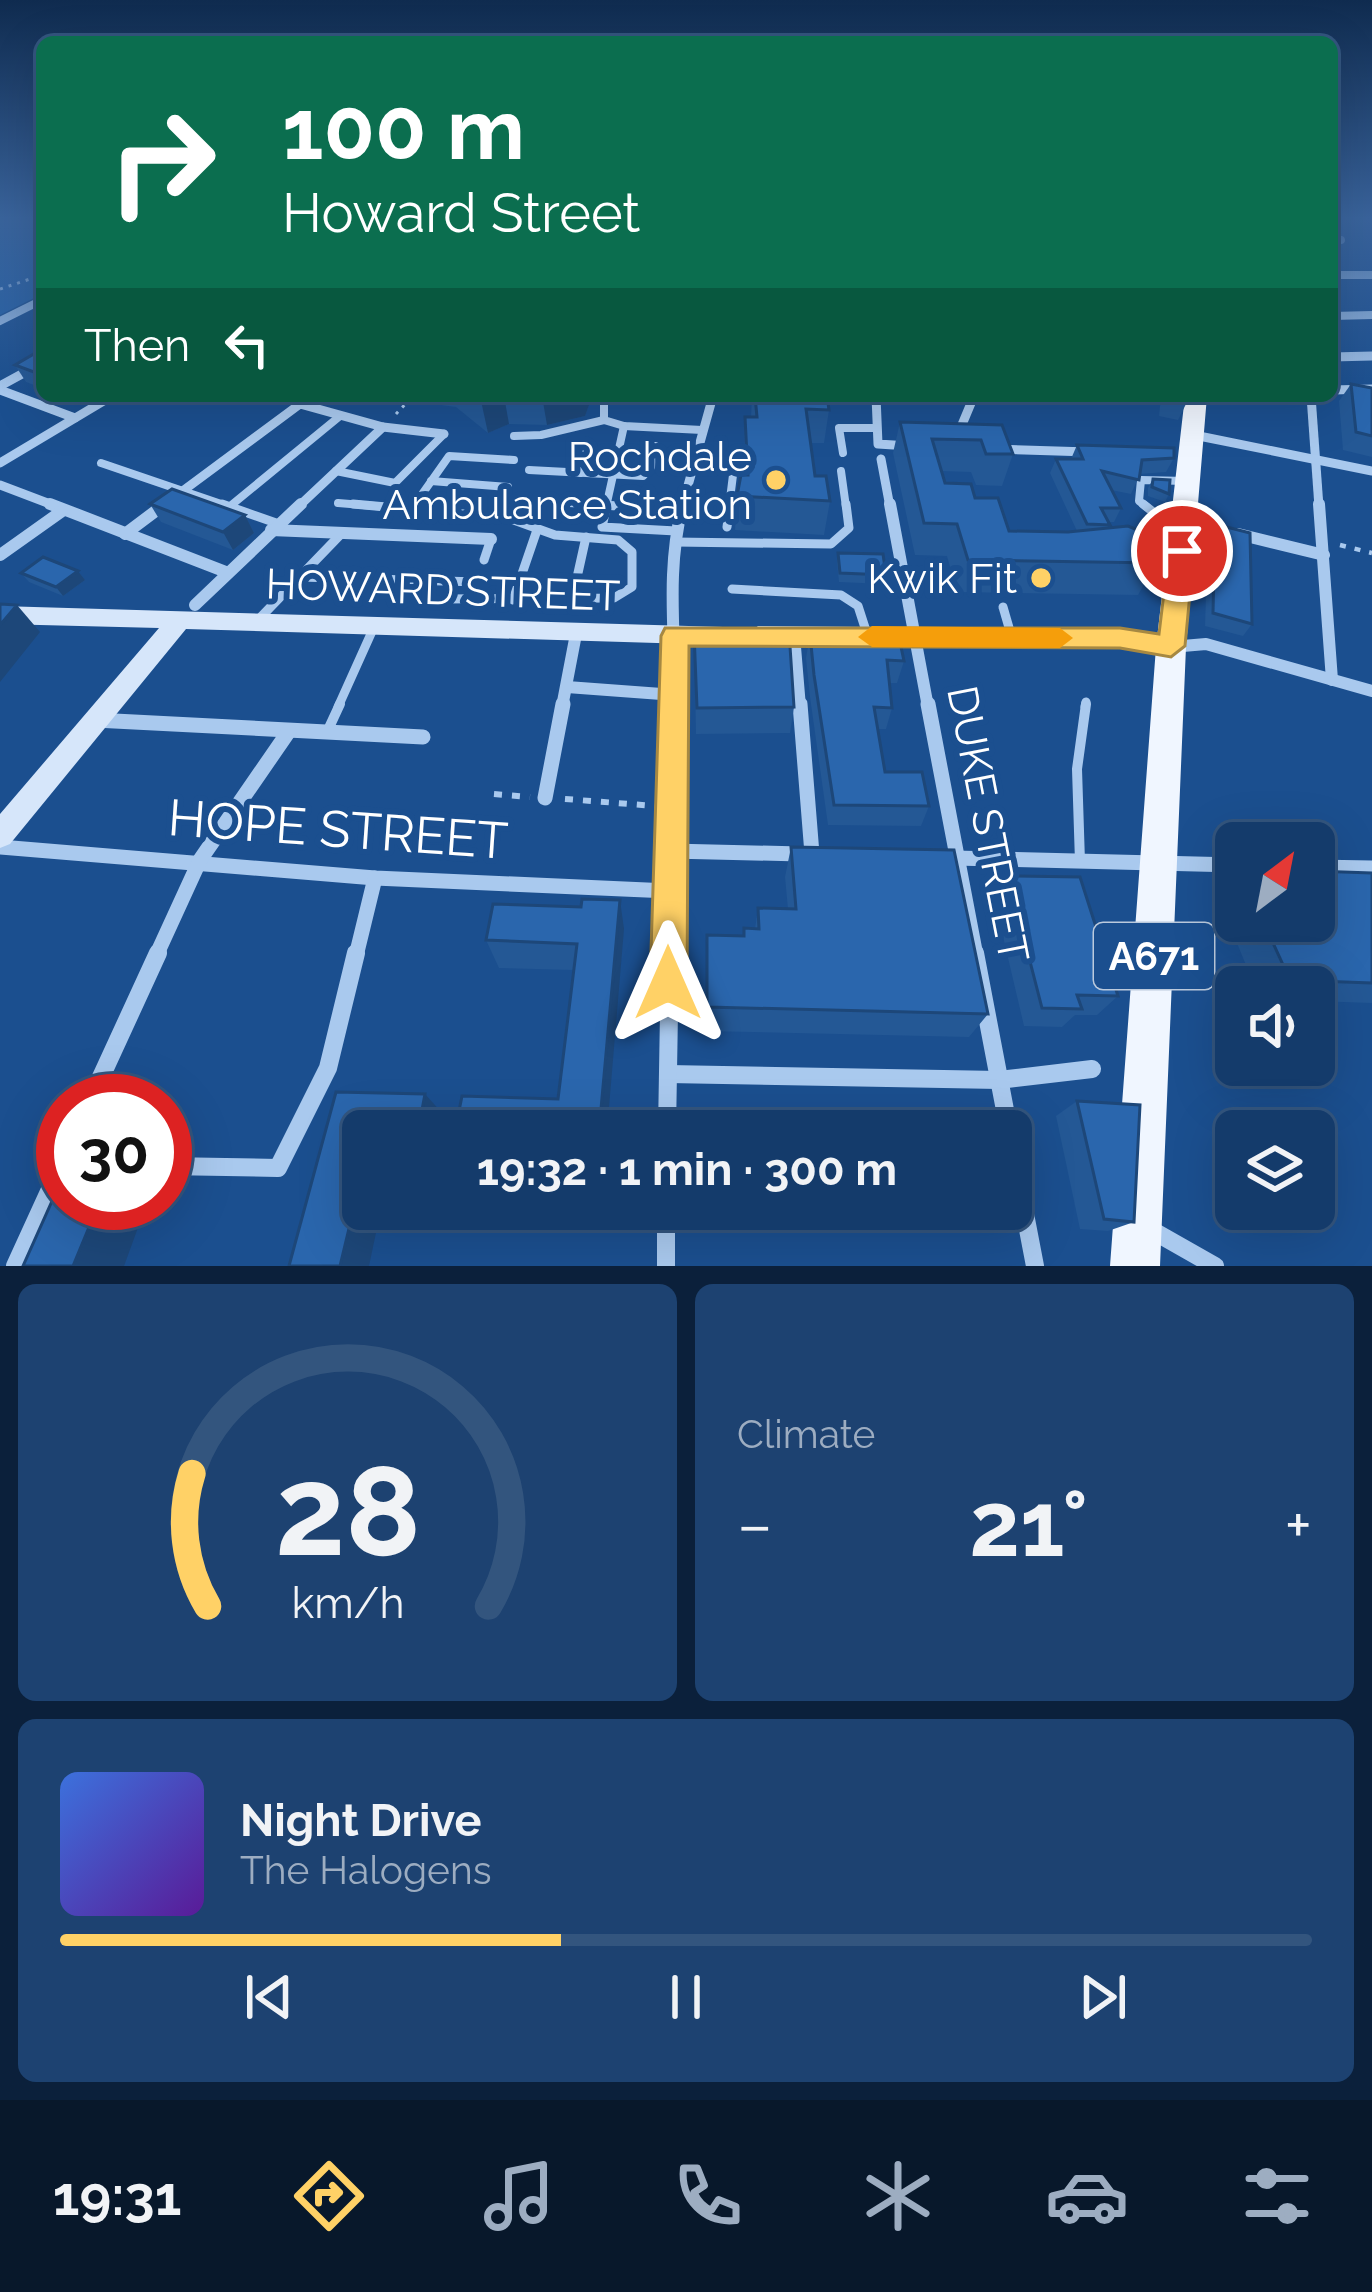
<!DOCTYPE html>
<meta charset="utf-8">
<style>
:root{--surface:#143b6b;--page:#1d4271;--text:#f1f3f6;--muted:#9dadc1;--line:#33557e;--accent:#ffd166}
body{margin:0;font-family:Raleway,sans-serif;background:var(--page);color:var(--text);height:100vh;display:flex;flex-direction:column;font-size:45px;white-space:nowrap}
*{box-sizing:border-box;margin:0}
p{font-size:39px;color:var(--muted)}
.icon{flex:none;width:66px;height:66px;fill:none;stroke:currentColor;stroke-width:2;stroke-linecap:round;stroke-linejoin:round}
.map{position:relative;height:1266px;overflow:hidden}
.panel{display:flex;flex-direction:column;gap:18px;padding:18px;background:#0b203b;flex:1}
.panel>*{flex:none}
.banner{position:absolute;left:36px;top:36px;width:1302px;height:366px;border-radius:18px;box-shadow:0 12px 48px #0002,0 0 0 3px var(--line);background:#0b6e4f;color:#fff;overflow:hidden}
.needle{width:78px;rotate:32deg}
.tools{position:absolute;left:1215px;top:822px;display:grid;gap:24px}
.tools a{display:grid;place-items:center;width:120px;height:120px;border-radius:18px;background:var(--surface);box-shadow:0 12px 48px #0002,0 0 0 3px var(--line);font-size:60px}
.speed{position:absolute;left:36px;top:1074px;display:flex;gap:24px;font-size:60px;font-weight:700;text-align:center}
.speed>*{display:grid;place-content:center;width:156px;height:156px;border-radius:50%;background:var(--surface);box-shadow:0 12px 48px #0002,0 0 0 3px var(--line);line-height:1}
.speed .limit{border:18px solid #d22;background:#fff;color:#111}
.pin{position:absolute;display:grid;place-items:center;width:102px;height:102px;color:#fff;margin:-51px;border:6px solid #fff;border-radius:50%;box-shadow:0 3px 12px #0007}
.me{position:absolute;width:132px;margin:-66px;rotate:0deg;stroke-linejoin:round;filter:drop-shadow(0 0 9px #0008)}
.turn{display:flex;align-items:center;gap:42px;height:252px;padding:0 48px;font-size:54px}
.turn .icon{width:156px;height:156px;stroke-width:2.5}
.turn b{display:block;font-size:84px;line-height:102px}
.then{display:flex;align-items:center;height:114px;padding:0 48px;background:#0003;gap:24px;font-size:45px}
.big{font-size:90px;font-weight:700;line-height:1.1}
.panel .tile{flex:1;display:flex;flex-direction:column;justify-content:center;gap:18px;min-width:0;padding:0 42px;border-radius:18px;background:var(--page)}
.panel .dial{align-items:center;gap:0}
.dial svg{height:312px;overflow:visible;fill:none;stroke:var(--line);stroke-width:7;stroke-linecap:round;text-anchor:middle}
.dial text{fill:var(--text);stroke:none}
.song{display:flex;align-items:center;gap:36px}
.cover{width:144px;height:144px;border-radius:18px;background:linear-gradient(135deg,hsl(220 70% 55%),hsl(270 70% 35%))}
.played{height:12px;border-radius:6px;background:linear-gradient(90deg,var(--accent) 40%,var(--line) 40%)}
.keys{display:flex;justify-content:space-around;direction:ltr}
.heat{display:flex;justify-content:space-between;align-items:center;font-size:66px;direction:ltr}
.panel .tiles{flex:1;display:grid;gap:18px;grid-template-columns:1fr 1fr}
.tile:last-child{grid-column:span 2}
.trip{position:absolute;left:342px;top:1110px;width:690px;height:120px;border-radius:18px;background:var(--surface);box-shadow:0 12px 48px #0002,0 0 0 3px var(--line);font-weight:700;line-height:120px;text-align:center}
.tab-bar{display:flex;height:192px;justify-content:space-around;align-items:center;background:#08182b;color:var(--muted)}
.tab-bar .icon{width:84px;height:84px}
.tab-bar .on{color:var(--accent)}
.tab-bar b{font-size:54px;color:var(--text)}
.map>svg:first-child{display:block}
.green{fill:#2461a8}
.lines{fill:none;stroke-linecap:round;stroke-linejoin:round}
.path-far2{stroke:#a9c9ee;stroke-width:3;stroke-dasharray:3 6;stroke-linecap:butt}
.path-far1{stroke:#a9c9ee;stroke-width:4.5;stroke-dasharray:6 9;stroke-linecap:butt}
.path{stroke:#a9c9ee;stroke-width:6;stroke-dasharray:8 10;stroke-linecap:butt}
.lane-far2{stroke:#a9c9ee;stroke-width:8}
.lane-far1{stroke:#a9c9ee;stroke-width:9}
.lane{stroke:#a9c9ee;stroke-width:10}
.street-far4{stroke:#a9c9ee;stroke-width:8}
.street-far3{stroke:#a9c9ee;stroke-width:9}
.street-far2{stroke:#a9c9ee;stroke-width:12}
.street-far1{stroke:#a9c9ee;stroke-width:15}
.street{stroke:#a9c9ee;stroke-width:18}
.secondary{fill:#d6e6fa;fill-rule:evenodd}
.primary{fill:#f0f6ff;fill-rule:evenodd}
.wall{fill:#245895}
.shaded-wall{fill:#1d4779}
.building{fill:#2a66ad;stroke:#1d4779;stroke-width:3}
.route{fill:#ffd166;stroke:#a68842;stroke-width:3}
.slow{fill:#f59e0b}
.poi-dot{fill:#ffd166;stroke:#1b4f8f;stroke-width:4.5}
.labels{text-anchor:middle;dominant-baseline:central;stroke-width:12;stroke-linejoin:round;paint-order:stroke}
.shield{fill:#1b4f8f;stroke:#bbcadd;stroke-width:3}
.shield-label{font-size:39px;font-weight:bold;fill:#fff}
.poi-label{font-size:42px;fill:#fff;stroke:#1b4f8f;text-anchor:end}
.street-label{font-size:42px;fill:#fff;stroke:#1b4f8f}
.near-street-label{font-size:51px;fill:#fff;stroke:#1b4f8f}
</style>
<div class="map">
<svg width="1372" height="1266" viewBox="0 0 1372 1266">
<rect width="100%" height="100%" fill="#1b4f8f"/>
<polygon class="green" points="0,219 42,219 42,294 0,315"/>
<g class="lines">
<g class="path-far2">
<polyline points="0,289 42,275"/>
<polyline points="396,414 413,396"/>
</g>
<polyline class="path-far1" points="1340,545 1372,553"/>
<g class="path">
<polyline points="494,794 530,797"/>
<polyline points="565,799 656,806"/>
</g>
<g class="lane-far2">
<polyline points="604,396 604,420 624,426 702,430"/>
<polyline points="514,436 541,435 604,420"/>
<polyline points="843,453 839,428 877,428"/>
<polyline points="101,463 230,507"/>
<polyline points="529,470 643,476 651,467 655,446"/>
<polyline points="336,471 395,483 444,434"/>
<polyline points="841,471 846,507"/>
<polyline points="580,473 588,446"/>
<polyline points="431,481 508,487"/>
<polyline points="684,498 728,500"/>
<polyline points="519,500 636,507"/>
<polyline points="338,503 387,507"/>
<polyline points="229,507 340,416"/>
<polyline points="413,507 449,456 514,460"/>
<polyline points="606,507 624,426"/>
<polyline points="729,507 735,459"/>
<polyline points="1147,507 1139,501 1141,480 1187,481"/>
</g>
<g class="lane-far1">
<polyline points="222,504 279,524"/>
<polyline points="353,504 508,518 555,535 618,540 632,552 632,587 614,598 444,599"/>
<polyline points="588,504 646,508"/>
<polyline points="607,504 602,527 676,531"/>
<polyline points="1143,504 1162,519 1179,524"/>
<polyline points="412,509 415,504"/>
<polyline points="727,527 730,504"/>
<polyline points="675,542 831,544 849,528 846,504"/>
<polyline points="1139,550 1176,551"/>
<polyline points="484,560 491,539"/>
<polyline points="300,577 479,582"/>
<polyline points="732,589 841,595 858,606 868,637"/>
<polyline points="513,600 537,530"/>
<polyline points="572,600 586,537"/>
<polyline points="1003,607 1012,638"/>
<polyline points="258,620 342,533"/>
<polyline points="338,707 374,627"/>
<polyline points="1085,707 1086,702"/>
</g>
<g class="lane">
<polyline points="327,732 340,704"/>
<polyline points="1080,862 1077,769 1086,704"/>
</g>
<g class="street-far4">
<polyline points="1332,241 1341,240"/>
<polyline points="1332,275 1372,275"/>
<polyline points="1332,316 1372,315"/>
<polyline points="0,321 42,300"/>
</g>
<g class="street-far3">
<polyline points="1332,357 1372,356"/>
<polyline points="0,386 42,363"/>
<polyline points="0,390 75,418"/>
<polyline points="1332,390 1372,389"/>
<polyline points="876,396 878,444 909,446"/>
<polyline points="1311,396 1319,507"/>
<polyline points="1194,435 1372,471"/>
<polyline points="956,439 974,396"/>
<polyline points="996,449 1089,452"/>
<polyline points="881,459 890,507"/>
<polyline points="0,463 112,396"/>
<polyline points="0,485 58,507"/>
<polyline points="161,507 300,404 383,427 444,434"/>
<polyline points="298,507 383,427"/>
<polyline points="682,507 713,396"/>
</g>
<g class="street-far2">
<polyline points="50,504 226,572"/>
<polyline points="890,504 928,707"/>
<polyline points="1319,504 1332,680"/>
<polyline points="271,530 491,539"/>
<polyline points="125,534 165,504"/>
<polyline points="1238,534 1324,555"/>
<polyline points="0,555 62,511"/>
<polyline points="195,605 301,504"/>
<polyline points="794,635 800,707"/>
<polyline points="1171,647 1206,644 1372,691"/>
<polyline points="567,687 675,695"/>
<polyline points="562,707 576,634"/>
<path d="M675,707c1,-69 -10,-135 8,-203"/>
</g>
<g class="street-far1">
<polyline points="800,704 812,854"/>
<polyline points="928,704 976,956"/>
<polyline points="95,720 423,737"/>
<polyline points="545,798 563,704"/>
<polyline points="0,847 375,878 669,891"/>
<polyline points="671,851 801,854"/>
<polyline points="954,858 1236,865"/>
<polyline points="1314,867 1372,868"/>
<polyline points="156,956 200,860 289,731"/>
<polyline points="356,956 375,878"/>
<polyline points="670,956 675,704"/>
</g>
<g class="street">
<polyline points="975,953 1009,1131"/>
<polyline points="668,1074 999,1080 1092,1069"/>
<polyline points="90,1101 158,953"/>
<polyline points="667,1131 670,953"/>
<polyline points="1011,1141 1035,1266"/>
<polyline points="165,1166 278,1168 328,1068 356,953"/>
<polyline points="666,1209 666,1266"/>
<polyline points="1148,1228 1215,1266"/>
<polyline points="15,1266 63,1161"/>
</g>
<g class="secondary">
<polygon points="0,606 723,627 735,636 723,645 186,629 10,844 0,848 0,814 159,628 0,624"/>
<polygon points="758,626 1120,629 1180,641 1183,647 1180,653 1171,656 1120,647 758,644 746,635"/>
</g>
<polygon class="primary" points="1185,396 1207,396 1186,647 1160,1266 1110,1266 1156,647"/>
</g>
<g class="wall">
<polygon points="42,352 42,388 26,382 15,365"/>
<polygon points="1351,384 1372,388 1372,457 1343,450 1339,401"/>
<polygon points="373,396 592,396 592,397 585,416 547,425 509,424 488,433 456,407"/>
<polygon points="752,396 827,396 829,410 824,443 811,443 815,476 830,501 824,535 735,530 737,496 744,475 745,417 751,417"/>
<polygon points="1165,396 1187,396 1187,402 1178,420 1159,416 1160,406"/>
<polygon points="900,422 1002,425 1013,454 1002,486 976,485 971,472 941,471 945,483 975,498 1009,531 1077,531 1050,473 1056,459 1071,459 1077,445 1174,458 1166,472 1140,474 1131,494 1111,490 1121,508 1114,522 1108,522 1108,528 1156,563 1138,595 957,592 947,556 915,555 893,453"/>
<polygon points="1153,479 1169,494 1165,502 1148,496 1148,488"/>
<polygon points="150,504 245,515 254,533 233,550 161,522"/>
<polygon points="1215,524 1252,624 1243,636 1205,626 1208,536"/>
<polygon points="838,553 886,575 884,584 839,582 837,562"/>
<polygon points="78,571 85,580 63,596 29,582 21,573"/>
<polygon points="694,632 794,707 790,733 696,734"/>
<polygon points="810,635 904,661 897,683 890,683 892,708 886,729 877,729 885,772 929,806 921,826 828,825 810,697 806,658"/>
<polygon points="791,847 988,1014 969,1037 705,1031 707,935 743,936 744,928 755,929 758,908 788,909 785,877"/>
<polygon points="1236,873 1236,921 1314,921 1372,873 1372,1003 1314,1001 1314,987 1255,987 1216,892"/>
<polygon points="1008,876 1118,996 1097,1015 1075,1015 1062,1027 1024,1026 994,898"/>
<polygon points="624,929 558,1099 574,970 499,968 486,940"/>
<polygon points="1077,1101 1134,1222 1108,1231 1080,1229 1056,1116"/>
</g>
<g class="shaded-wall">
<polygon points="480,396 504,396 509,424 488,433"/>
<polygon points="542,396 592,396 592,397 585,416 547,425"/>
<polygon points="245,515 254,533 233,550 223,532"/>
<polygon points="78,571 85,580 63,596 56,587"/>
<polygon points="17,605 40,632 0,682 0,625"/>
<polygon points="620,900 624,929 607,1131 599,1131"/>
<polygon points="425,1094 443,1114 440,1131 418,1131"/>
<polygon points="363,1170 363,1209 381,1209 369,1266 340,1266"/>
<polygon points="99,1203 147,1203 124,1266 73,1266"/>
</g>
<g class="building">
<polygon points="39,351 42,352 42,375 15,365"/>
<polygon points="1351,384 1372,388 1372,436 1356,432"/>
<polygon points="755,396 827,396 829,410 806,409 815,476 826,476 830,501 737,496 741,475 748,475 745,417 757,417"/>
<polygon points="1167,396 1187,396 1187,402 1167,398"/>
<polygon points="900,422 1002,425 1013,454 986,454 981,440 932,439 945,483 971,484 975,498 998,498 1009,531 1068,532 1128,526 1140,531 1156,563 968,560 957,524 924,523"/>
<polygon points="1077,445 1174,448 1174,458 1142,460 1139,480 1102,471 1121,508 1101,508 1110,525 1087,524 1056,459 1083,459"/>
<polygon points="1153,479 1170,480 1169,494 1152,487"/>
<polygon points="172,489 245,515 223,532 150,504"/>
<polygon points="1215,524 1250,533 1252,624 1213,613"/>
<polygon points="838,553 883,554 886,575 840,573"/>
<polygon points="43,557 78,571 56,587 21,573"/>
<polygon points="0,604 17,605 0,625"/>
<polygon points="897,628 904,661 887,660 892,708 874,707 885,772 922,772 929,806 834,805 814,675 810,635 815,631"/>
<polygon points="789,631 794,707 697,708 694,632"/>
<polygon points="791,847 954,850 988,1014 707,1007 707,935 744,936 744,928 759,929 758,908 796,909"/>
<polygon points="1314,871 1372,873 1372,983 1290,980 1263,921 1314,921"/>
<polygon points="1008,876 1080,877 1118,996 1077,995 1082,1009 1042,1008"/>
<polygon points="582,899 620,900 599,1131 455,1131 462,1096 558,1099 577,944 486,940 493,904 581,907"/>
<polygon points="336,1092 425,1094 418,1131 363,1131 363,1170 340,1266 289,1266"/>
<polygon points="1077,1101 1140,1105 1134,1222 1104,1219"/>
<polygon points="61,1181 63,1181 63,1203 99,1203 73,1266 23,1266"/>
</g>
<linearGradient id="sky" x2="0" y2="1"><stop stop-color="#0f2b4f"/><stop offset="0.55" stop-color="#39639b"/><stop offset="1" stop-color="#39639b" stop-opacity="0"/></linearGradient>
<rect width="1372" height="396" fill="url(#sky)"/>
<polygon class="route" points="1182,543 1194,551 1185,646 1171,657 1120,648 689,646 687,983 682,996 668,1002 655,996 650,983 661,636 665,628 1120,628 1159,634 1169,551"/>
<polygon class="slow" points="872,626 1060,628 1073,638 1060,648 872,647 858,637"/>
<g class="poi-dot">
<circle cx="776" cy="480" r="12"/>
<circle cx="1041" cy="578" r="12"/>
</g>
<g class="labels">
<rect class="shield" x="1094" y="923" width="120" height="66" rx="9"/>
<g class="shield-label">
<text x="1154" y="956">A671</text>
</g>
<g class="poi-label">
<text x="752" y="456">Rochdale<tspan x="752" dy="48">Ambulance Station</tspan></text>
<text x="1017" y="578">Kwik Fit</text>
</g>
<g class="street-label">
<text transform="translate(443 590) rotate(2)">HOWARD STREET</text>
<text transform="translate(988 824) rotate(79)">DUKE STREET</text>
</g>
<g class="near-street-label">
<text transform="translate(338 829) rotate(4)">HOPE STREET</text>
</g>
</g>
</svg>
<div class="tools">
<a><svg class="needle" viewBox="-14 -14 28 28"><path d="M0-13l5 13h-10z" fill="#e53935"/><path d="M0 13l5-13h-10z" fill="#9dadc1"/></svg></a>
<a><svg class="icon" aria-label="sound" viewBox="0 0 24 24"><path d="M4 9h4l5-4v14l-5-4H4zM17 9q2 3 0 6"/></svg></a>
<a><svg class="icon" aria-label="layers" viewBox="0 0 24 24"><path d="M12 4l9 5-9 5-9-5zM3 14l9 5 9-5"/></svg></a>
</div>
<div class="speed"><div class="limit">30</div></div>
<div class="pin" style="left:1182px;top:551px;background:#d93025"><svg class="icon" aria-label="arrive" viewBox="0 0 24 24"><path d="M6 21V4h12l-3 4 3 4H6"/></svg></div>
<svg class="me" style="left:668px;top:983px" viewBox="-20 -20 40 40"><path d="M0-17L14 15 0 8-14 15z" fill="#ffd166" stroke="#fff" stroke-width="4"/></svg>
<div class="trip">19:32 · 1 min · 300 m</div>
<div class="banner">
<div class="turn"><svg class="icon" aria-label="right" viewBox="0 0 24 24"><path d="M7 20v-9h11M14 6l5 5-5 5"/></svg><div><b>100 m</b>Howard Street</div></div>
<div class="then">Then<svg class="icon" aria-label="left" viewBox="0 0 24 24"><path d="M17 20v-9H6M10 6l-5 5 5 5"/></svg></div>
</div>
</div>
<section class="panel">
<div class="tiles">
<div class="tile dial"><svg viewBox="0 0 100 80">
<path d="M14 69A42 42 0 1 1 86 69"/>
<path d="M14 69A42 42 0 0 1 10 35" stroke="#ffd166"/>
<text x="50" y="56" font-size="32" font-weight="700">28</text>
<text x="50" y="72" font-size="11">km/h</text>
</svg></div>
<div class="tile"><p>Climate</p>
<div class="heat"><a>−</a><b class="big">21°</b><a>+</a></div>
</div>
<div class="tile">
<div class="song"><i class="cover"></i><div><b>Night Drive</b><p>The Halogens</p></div></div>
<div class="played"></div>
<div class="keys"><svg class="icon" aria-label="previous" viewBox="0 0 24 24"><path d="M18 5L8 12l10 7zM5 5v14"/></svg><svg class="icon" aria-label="pause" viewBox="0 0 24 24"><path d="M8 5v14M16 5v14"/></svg><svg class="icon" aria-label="next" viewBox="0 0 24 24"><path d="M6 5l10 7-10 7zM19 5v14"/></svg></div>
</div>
</div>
</section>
<nav class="tab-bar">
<b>19:31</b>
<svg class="icon on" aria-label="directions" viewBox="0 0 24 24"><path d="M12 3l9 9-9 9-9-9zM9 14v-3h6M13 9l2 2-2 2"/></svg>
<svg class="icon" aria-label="music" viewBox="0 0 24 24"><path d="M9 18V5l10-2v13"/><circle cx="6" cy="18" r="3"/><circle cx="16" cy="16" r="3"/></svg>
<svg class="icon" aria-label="phone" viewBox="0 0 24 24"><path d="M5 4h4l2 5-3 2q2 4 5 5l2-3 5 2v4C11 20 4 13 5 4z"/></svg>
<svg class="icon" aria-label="climate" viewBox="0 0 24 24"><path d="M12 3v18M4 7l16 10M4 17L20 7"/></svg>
<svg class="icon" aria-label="car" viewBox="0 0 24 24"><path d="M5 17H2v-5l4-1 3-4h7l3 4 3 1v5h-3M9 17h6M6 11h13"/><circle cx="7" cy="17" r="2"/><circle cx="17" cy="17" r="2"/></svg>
<svg class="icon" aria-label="filters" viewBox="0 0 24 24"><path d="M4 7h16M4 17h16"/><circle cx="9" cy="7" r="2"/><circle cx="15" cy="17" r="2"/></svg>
</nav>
